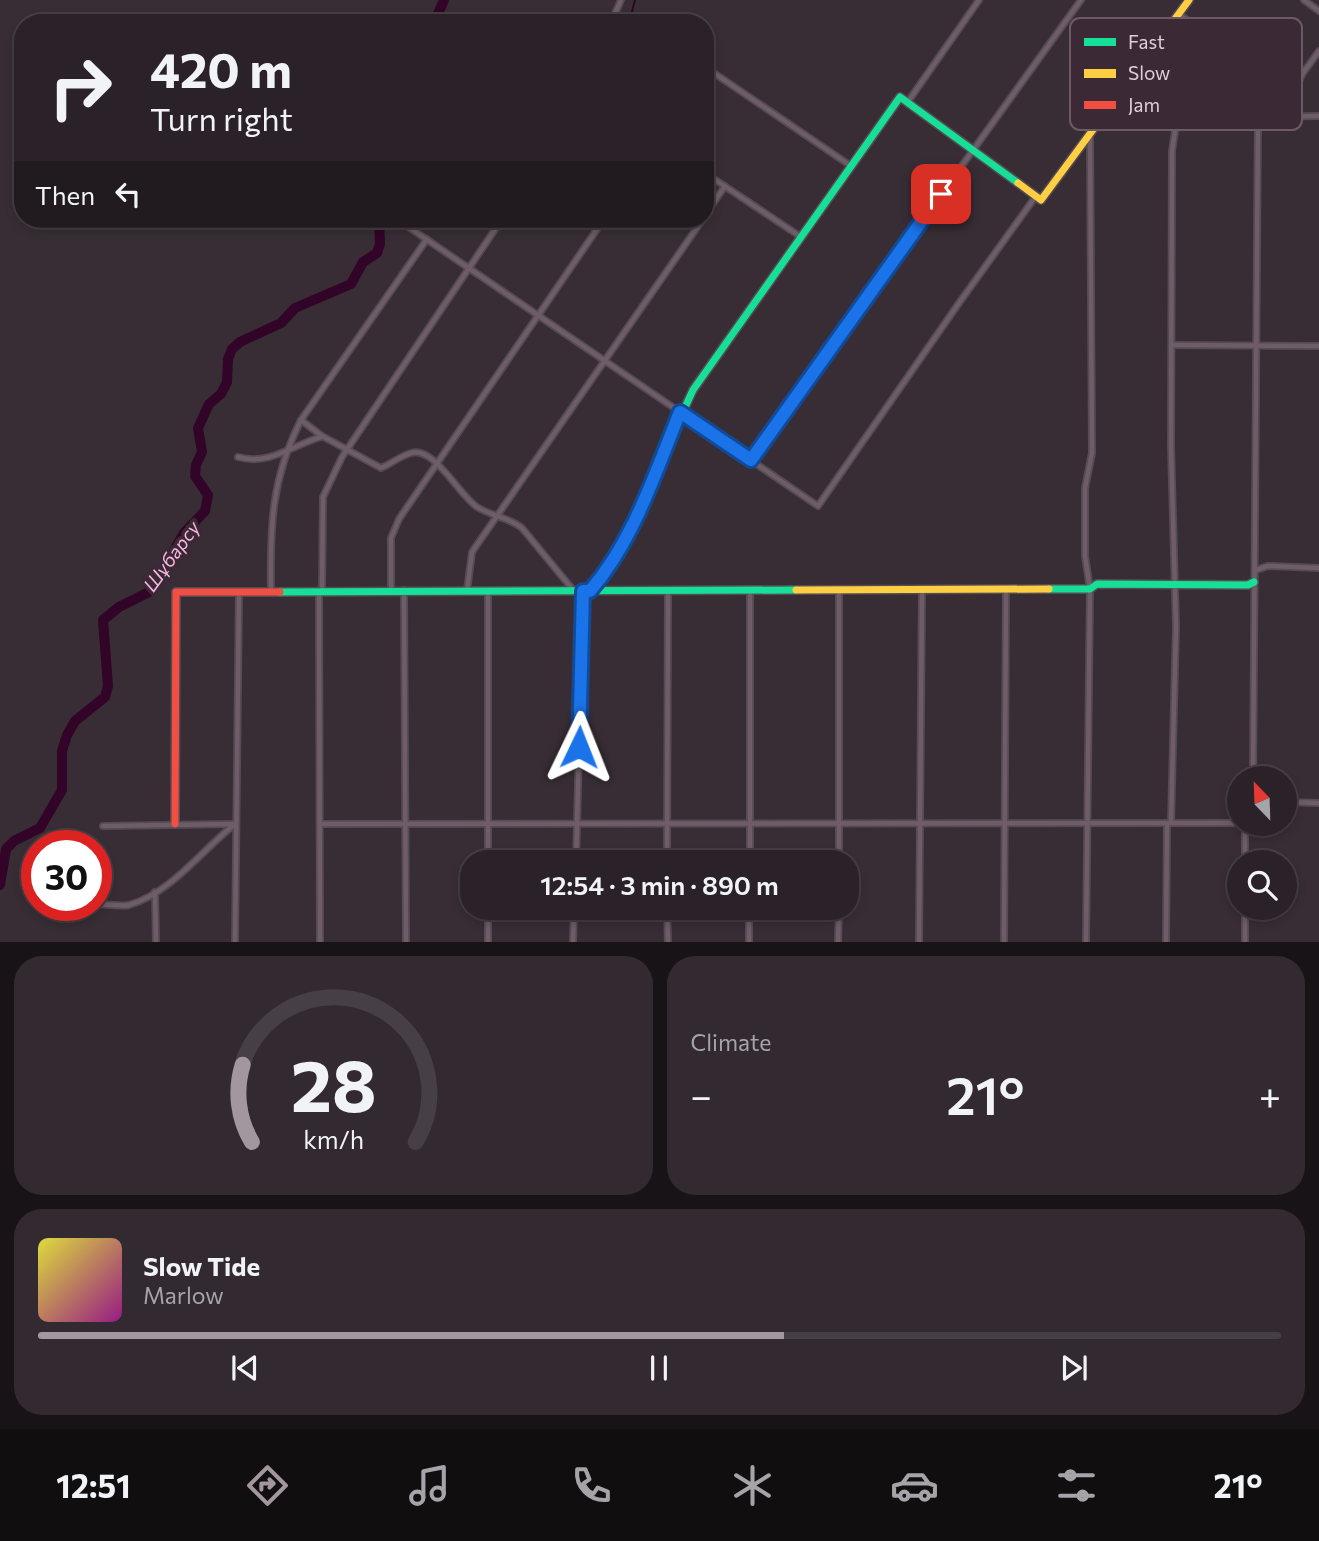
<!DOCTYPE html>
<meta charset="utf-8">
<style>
:root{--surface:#2a2228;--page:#322a30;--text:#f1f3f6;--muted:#a5a4a8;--line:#463f45;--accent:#a3979f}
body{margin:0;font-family:Commissioner,sans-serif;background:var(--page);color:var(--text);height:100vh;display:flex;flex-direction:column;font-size:26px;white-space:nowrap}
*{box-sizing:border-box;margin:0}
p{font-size:23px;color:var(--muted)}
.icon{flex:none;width:38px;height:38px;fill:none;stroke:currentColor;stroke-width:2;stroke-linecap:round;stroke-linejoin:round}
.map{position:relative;height:942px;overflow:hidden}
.panel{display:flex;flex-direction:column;gap:14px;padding:14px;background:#171316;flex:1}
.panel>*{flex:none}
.top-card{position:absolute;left:14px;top:14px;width:700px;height:214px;border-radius:28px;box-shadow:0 4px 10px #0003,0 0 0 2px var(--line);background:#2a2228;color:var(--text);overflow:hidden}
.needle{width:46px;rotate:337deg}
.buttons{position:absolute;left:1227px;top:766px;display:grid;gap:14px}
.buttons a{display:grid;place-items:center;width:70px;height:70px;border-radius:50%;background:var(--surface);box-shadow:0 4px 10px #0003,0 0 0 2px var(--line);font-size:35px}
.speed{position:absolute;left:21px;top:830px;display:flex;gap:14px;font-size:35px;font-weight:700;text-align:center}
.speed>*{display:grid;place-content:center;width:91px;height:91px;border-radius:50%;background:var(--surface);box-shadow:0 4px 10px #0003,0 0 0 2px var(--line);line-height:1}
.speed .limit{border:10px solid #d22;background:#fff;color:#111}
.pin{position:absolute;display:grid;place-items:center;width:60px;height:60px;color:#fff;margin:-30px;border-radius:14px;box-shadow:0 4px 10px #0006}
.me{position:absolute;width:77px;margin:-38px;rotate:2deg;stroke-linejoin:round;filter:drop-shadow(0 0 5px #0008)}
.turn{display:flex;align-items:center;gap:24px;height:147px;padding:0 21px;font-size:32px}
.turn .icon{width:91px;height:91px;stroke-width:2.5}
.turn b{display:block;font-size:49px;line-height:60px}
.then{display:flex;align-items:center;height:66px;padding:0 21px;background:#0003;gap:14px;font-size:26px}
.big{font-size:52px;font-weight:600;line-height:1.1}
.panel .card{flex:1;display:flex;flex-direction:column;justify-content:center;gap:10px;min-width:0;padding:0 24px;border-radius:28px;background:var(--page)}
.panel .dial{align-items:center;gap:0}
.dial svg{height:182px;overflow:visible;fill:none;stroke:var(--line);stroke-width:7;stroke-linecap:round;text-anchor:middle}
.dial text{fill:var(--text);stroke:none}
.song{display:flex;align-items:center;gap:21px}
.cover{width:84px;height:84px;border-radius:10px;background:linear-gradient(135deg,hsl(60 70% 55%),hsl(310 70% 35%))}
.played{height:7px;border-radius:4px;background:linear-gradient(90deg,var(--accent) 60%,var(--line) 60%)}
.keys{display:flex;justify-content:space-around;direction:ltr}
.heat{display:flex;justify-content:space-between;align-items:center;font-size:38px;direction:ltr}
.panel .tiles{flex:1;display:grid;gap:14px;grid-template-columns:1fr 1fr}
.card:last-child{grid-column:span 2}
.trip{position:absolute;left:460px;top:850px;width:399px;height:70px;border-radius:28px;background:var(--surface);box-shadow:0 4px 10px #0003,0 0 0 2px var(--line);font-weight:600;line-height:70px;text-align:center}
.menu{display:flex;height:112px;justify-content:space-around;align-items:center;background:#110e10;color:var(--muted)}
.menu .icon{width:49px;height:49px}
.menu .active{color:var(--accent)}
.menu b{font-size:32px;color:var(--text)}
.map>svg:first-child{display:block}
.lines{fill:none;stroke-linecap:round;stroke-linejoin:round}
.stream{stroke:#320427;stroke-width:2}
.river{stroke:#320427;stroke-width:10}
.street-casing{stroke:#554b52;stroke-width:8}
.fast-casing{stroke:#554b52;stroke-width:10}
.slow-casing{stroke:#554b52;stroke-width:10}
.jam-casing{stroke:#554b52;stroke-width:10}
.street{stroke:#6e5d68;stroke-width:4.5}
.fast{stroke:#16e098;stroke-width:7}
.slow{stroke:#ffcf43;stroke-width:7}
.jam{stroke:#f24e42;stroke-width:7}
.route-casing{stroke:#114b97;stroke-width:18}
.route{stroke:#1a73e8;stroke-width:12}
.labels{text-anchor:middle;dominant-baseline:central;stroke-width:7;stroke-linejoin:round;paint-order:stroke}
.water-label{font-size:19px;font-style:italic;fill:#f6b7e1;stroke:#3c2936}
.key{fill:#3c2936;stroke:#6c5b67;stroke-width:2}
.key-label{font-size:19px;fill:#ddd0d8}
</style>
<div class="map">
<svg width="1319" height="943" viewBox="0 0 1319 943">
<rect width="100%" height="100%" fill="#382d35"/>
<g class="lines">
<polyline class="stream" points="629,23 635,0"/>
<g class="river">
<polyline points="434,23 444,0"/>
<polyline points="0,885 6,849 14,841 40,828 62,790 62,751 67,735 75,721 105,697 108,686 103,620 119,607 151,591 184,533 205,511 208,495 195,476 196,465 202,452 198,428 209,404 221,394 227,382 228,359 232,349 240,342 281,323 295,308 351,284 363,262 377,253 380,244 379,219"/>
</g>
<g class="street-casing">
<g id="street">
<polyline points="1304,0 1319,11"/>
<polyline points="1179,14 1234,57"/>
<polyline points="636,20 640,23"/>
<polyline points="611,23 621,0"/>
<polyline points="705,67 851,166"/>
<polyline points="1130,79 1173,110 1177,118 1172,151 1171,446 1176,626 1171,823"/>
<polyline points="907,103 979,0"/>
<polyline points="1281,116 1303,73 1319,51"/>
<polyline points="1177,118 1319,116"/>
<polyline points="705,173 801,237"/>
<polyline points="705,215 725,186"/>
<polyline points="408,219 404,224 818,506 959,303 1036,196"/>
<polyline points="1173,345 1319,346"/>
<path d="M301,420l21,16 59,32c10,-4 19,-12 30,-15 23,-7 48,42 66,54 14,9 31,10 45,21l52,63"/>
<path d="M238,457c32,9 54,-12 83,-20"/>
<polyline points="751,459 1081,0"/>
<polyline points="1256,570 1268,566 1319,568"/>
<polyline points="391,590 391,538 399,519 604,219"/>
<polyline points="404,590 406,943"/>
<polyline points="319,591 320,943"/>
<polyline points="322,591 323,497 342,457 502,219"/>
<polyline points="467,591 472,552 703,219"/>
<polyline points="488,591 488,863"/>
<path d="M271,592c-1,-65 0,-113 30,-172l126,-181"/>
<polyline points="1253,779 1258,117"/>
<polyline points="1284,802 1319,803"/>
<polyline points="321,824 1239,823"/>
<polyline points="103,826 235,824"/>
<polyline points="576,863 583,591"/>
<polyline points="667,863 668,591"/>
<polyline points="750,863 750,590"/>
<polyline points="839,863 839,590"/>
<polyline points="1245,863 1245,824"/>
<polyline points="155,892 156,943"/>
<path d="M96,904c11,0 24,3 33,1 42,-12 73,-55 106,-81"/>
<polyline points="488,908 488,943"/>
<polyline points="667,908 668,943"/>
<polyline points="235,943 239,592"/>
<polyline points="573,943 574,908"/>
<polyline points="749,943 749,908"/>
<polyline points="838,943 839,908"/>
<polyline points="919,943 922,590"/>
<polyline points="1004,943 1006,589"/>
<polyline points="1086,943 1090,589 1085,556 1085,488 1092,453 1090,134"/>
<polyline points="1166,943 1167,823"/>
<polyline points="1245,943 1245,908"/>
</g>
</g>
<g class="fast-casing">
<g id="fast">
<polyline points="1049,589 1090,589 1097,584 1248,585 1254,582"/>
<polyline points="590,591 622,544 693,390 900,97 1018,183"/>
<polyline points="280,592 796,590"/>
</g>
</g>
<g class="slow-casing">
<g id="slow">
<polyline points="1018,183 1041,200 1189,0"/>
<polyline points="796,590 1049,589"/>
</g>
</g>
<g class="jam-casing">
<polyline id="jam" points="175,824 176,592 280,592"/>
</g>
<use href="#street" class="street"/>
<use href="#fast" class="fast"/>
<use href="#slow" class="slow"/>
<use href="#jam" class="jam"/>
</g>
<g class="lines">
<g class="route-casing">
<path id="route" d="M579,747l4,-156h7c44,-51 65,-118 90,-179l71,48 190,-266"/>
</g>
<use href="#route" class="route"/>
</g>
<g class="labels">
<g class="water-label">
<text transform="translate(171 556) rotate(-54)">Шұбарсу</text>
</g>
</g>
<rect x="1070" y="18" width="232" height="112" rx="10" class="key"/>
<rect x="1084" y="38" width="32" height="8" fill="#16e098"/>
<rect x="1084" y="69" width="32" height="9" fill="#ffcf43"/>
<rect x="1084" y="101" width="32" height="8" fill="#f24e42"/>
<g class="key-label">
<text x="1128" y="49">Fast</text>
<text x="1128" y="80">Slow</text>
<text x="1128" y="112">Jam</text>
</g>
</svg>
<div class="buttons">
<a><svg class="needle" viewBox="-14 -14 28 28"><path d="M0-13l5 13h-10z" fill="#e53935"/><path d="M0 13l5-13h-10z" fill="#a5a4a8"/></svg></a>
<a><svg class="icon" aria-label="search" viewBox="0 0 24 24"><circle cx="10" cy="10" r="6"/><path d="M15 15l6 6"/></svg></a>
</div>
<div class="speed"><div class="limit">30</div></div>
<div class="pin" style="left:941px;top:194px;background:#d93025"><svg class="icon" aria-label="arrive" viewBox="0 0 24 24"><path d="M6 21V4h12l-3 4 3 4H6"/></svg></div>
<svg class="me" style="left:579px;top:747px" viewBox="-20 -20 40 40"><path d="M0-17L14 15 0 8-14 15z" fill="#1a73e8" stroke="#fff" stroke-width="4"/></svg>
<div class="trip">12:54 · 3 min · 890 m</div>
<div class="top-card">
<div class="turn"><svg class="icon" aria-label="right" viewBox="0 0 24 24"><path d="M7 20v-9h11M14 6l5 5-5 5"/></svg><div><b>420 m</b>Turn right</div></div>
<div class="then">Then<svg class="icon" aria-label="left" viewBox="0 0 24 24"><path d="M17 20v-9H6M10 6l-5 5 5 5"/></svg></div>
</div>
</div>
<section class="panel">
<div class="tiles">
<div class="card dial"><svg viewBox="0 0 100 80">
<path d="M14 69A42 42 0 1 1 86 69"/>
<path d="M14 69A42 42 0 0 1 10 35" stroke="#a3979f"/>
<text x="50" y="56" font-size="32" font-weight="700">28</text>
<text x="50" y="72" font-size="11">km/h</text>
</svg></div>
<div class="card"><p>Climate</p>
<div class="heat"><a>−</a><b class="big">21°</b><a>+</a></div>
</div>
<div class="card">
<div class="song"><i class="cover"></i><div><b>Slow Tide</b><p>Marlow</p></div></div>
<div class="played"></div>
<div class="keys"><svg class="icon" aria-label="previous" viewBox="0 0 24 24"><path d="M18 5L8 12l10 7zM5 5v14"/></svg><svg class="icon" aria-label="pause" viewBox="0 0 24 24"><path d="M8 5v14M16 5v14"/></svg><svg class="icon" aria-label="next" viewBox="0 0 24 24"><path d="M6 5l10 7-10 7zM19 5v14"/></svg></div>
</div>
</div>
</section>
<nav class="menu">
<b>12:51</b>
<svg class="icon active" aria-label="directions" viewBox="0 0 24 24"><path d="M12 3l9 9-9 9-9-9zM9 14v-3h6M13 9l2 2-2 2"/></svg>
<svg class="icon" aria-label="music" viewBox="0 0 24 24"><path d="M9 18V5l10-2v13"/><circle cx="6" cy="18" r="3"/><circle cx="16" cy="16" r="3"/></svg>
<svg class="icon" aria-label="phone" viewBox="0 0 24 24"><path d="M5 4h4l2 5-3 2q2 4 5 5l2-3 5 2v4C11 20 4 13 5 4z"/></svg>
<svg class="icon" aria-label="climate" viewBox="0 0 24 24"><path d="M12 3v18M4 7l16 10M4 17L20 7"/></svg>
<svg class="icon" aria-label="car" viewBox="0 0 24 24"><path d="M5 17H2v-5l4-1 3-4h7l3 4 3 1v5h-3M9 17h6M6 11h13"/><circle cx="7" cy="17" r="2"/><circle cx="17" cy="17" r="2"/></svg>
<svg class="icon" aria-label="filters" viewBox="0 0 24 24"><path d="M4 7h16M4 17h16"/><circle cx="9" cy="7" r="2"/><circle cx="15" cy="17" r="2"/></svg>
<b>21°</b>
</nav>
